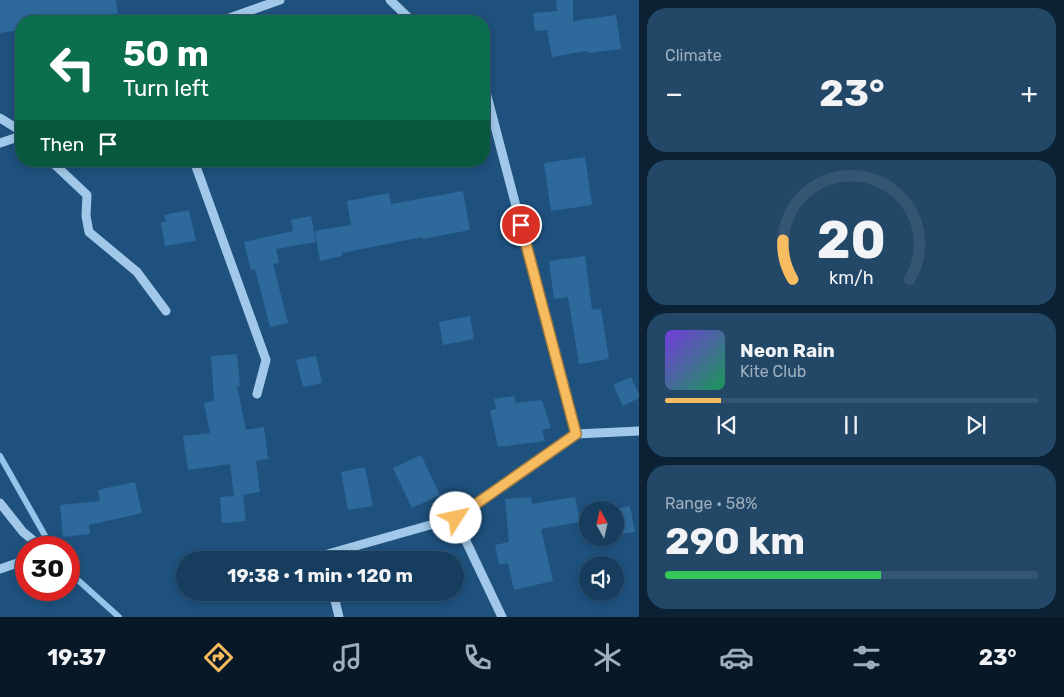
<!DOCTYPE html>
<meta charset="utf-8">
<style>
:root{--surface:#163d5e;--page:#234867;--text:#f1f3f6;--muted:#9eaebc;--line:#355673;--accent:#f7bc60}
body{margin:0;font-family:Rubik,sans-serif;background:var(--page);color:var(--text);height:100vh;display:flex;flex-direction:column;font-size:19px;white-space:nowrap}
*{box-sizing:border-box;margin:0}
p{font-size:16px;color:var(--muted)}
.icon{flex:none;width:28px;height:28px;fill:none;stroke:currentColor;stroke-width:2;stroke-linecap:round;stroke-linejoin:round}
.map{position:relative;flex:1;overflow:hidden}
.drawer{display:flex;flex-direction:column;gap:8px;padding:8px;background:#0c2234;width:425px}
.drawer>*{flex:none}
.hud{position:absolute;left:15px;top:15px;width:475px;height:152px;border-radius:20px;box-shadow:0 2px 8px #0003,0 0 0 1px var(--line);background:#0b6e4f;color:#fff;overflow:hidden}
.needle{width:32px;rotate:352deg}
.buttons{position:absolute;left:579px;top:501px;display:grid;gap:10px}
.buttons a{display:grid;place-items:center;width:45px;height:45px;border-radius:50%;background:var(--surface);box-shadow:0 2px 8px #0003,0 0 0 1px var(--line);font-size:25px}
.speed{position:absolute;left:15px;top:536px;display:flex;gap:10px;font-size:25px;font-weight:700;text-align:center}
.speed>*{display:grid;place-content:center;width:65px;height:65px;border-radius:50%;background:var(--surface);box-shadow:0 2px 8px #0003,0 0 0 1px var(--line);line-height:1}
.speed .limit{border:8px solid #d22;background:#fff;color:#111}
.pin{position:absolute;display:grid;place-items:center;width:42px;height:42px;color:#fff;margin:-21px;border:2px solid #fff;border-radius:50%;box-shadow:0 1px 5px #0007}
.me{position:absolute;width:55px;margin:-28px;rotate:55deg;stroke-linejoin:round;filter:drop-shadow(0 0 4px #0008)}
.turn{display:flex;align-items:center;gap:18px;height:105px;padding:0 25px;font-size:22px}
.turn .icon{width:65px;height:65px;stroke-width:2.5}
.turn b{display:block;font-size:35px;line-height:42px}
.then{display:flex;align-items:center;height:48px;padding:0 25px;background:#0003;gap:10px;font-size:19px}
.big{font-size:38px;font-weight:700;line-height:1.1}
.drawer .tile{flex:1;display:flex;flex-direction:column;justify-content:center;gap:8px;min-width:0;padding:0 18px;border-radius:20px;background:var(--page)}
.drawer .dial{align-items:center;gap:0}
.dial svg{height:130px;overflow:visible;fill:none;stroke:var(--line);stroke-width:7;stroke-linecap:round;text-anchor:middle}
.dial text{fill:var(--text);stroke:none}
.song{display:flex;align-items:center;gap:15px}
.cover{width:60px;height:60px;border-radius:8px;background:linear-gradient(135deg,hsl(260 70% 55%),hsl(150 70% 35%))}
.played{height:5px;border-radius:2px;background:linear-gradient(90deg,var(--accent) 15%,var(--line) 15%)}
.keys{display:flex;justify-content:space-around;direction:ltr}
.heat{display:flex;justify-content:space-between;align-items:center;font-size:28px;direction:ltr}
.charge{height:8px;border-radius:4px;background:linear-gradient(90deg,#34c759 58%,var(--line) 0)}
.trip{position:absolute;left:176px;top:551px;width:288px;height:50px;border-radius:25px;background:var(--surface);box-shadow:0 2px 8px #0003,0 0 0 1px var(--line);font-weight:700;line-height:50px;text-align:center}
.menu{display:flex;height:80px;justify-content:space-around;align-items:center;background:#091826;color:var(--muted)}
.menu .icon{width:35px;height:35px}
.menu .current{color:var(--accent)}
.menu b{font-size:22px;color:var(--text)}
main{display:flex;flex:1;min-height:0}
.map>svg:first-child{display:block}
.lines{fill:none;stroke-linecap:round;stroke-linejoin:round}
.stream{stroke:#94c4e9;stroke-width:6}
.building{fill:#2d6a9b}
.minor{stroke:#a1c8e8;stroke-width:9}
.route-casing{stroke:#a17a3e;stroke-width:12}
.route{stroke:#f7bc60;stroke-width:9}
</style>
<main>
<div class="map">
<svg width="639" height="617" viewBox="0 0 639 617">
<rect width="100%" height="100%" fill="#1e517e"/>
<g class="lines">
<g class="stream">
<polyline points="0,456 52,548"/>
<polyline points="69,572 119,617"/>
</g>
</g>
<g class="building">
<polygon points="0,0 116,0 118,16 80,21 21,21 21,30 0,33"/>
<polygon points="556,0 573,0 573,21 616,15 621,49 588,53 587,51 552,57 547,30 535,31 533,13 557,11"/>
<polygon points="585,157 592,205 551,211 544,163"/>
<polygon points="463,191 470,230 423,239 422,237 342,253 342,256 320,261 315,231 351,225 347,201 389,193 391,204"/>
<polygon points="189,210 196,241 165,246 161,223 166,221 164,215"/>
<polygon points="311,216 316,242 276,249 279,263 273,264 288,323 270,327 255,269 251,270 244,242 293,231 291,220"/>
<polygon points="585,256 592,310 601,309 609,359 579,364 568,297 554,299 549,261"/>
<polygon points="470,316 474,339 443,345 439,322"/>
<polygon points="237,354 240,386 237,386 246,430 264,427 268,459 256,461 260,492 243,495 246,521 222,523 220,497 234,496 230,464 188,470 183,436 210,433 204,403 214,401 211,356"/>
<polygon points="316,356 322,383 303,387 296,360"/>
<polygon points="631,377 639,394 639,398 623,406 613,385"/>
<polygon points="514,396 516,403 542,400 551,428 542,430 545,441 498,447 490,411 496,409 494,399"/>
<polygon points="421,455 440,495 412,508 393,468"/>
<polygon points="365,467 373,506 348,510 341,472"/>
<polygon points="135,482 142,513 89,525 90,534 63,537 60,505 100,501 98,490"/>
<polygon points="531,497 532,504 575,497 580,522 541,529 553,581 514,590 508,563 499,565 495,545 509,542 505,499"/>
<polygon points="630,506 635,532 615,535 615,509"/>
</g>
<g class="lines">
<g class="minor">
<polyline points="390,0 412,21"/>
<polyline points="221,21 280,0"/>
<polyline points="484,90 486,92 576,434 455,518 502,617"/>
<polyline points="0,118 21,131"/>
<polyline points="0,143 21,136"/>
<polyline points="51,161 87,195 86,216 89,232 137,272 166,311"/>
<polyline points="194,161 266,360 257,394"/>
<polyline points="576,434 639,431"/>
<polyline points="0,503 23,532 34,541 37,548"/>
<polyline points="325,560 324,555 455,518"/>
<polyline points="0,569 26,560"/>
<polyline points="333,592 339,617"/>
</g>
</g>
<g class="lines">
<g class="route-casing">
<polyline id="route" points="456,518 576,434 521,225"/>
</g>
<use href="#route" class="route"/>
</g>
</svg>
<div class="buttons">
<a><svg class="needle" viewBox="-14 -14 28 28"><path d="M0-13l5 13h-10z" fill="#e53935"/><path d="M0 13l5-13h-10z" fill="#9eaebc"/></svg></a>
<a><svg class="icon" aria-label="sound" viewBox="0 0 24 24"><path d="M4 9h4l5-4v14l-5-4H4zM17 9q2 3 0 6"/></svg></a>
</div>
<div class="speed"><div class="limit">30</div></div>
<div class="pin" style="left:521px;top:225px;background:#d93025"><svg class="icon" aria-label="arrive" viewBox="0 0 24 24"><path d="M6 21V4h12l-3 4 3 4H6"/></svg></div>
<svg class="me" style="left:456px;top:518px" viewBox="-20 -20 40 40"><circle r="19" fill="#fff"/><path d="M0-13L10 11 0 6-10 11z" fill="#f7bc60"/></svg>
<div class="trip">19:38 · 1 min · 120 m</div>
<div class="hud">
<div class="turn"><svg class="icon" aria-label="left" viewBox="0 0 24 24"><path d="M17 20v-9H6M10 6l-5 5 5 5"/></svg><div><b>50 m</b>Turn left</div></div>
<div class="then">Then<svg class="icon" aria-label="arrive" viewBox="0 0 24 24"><path d="M6 21V4h12l-3 4 3 4H6"/></svg></div>
</div>
</div>
<section class="drawer">
<div class="tile"><p>Climate</p>
<div class="heat"><a>−</a><b class="big">23°</b><a>+</a></div>
</div>
<div class="tile dial"><svg viewBox="0 0 100 80">
<path d="M14 69A42 42 0 1 1 86 69"/>
<path d="M14 69A42 42 0 0 1 8 45" stroke="#f7bc60"/>
<text x="50" y="56" font-size="32" font-weight="700">20</text>
<text x="50" y="72" font-size="11">km/h</text>
</svg></div>
<div class="tile">
<div class="song"><i class="cover"></i><div><b>Neon Rain</b><p>Kite Club</p></div></div>
<div class="played"></div>
<div class="keys"><svg class="icon" aria-label="previous" viewBox="0 0 24 24"><path d="M18 5L8 12l10 7zM5 5v14"/></svg><svg class="icon" aria-label="pause" viewBox="0 0 24 24"><path d="M8 5v14M16 5v14"/></svg><svg class="icon" aria-label="next" viewBox="0 0 24 24"><path d="M6 5l10 7-10 7zM19 5v14"/></svg></div>
</div>
<div class="tile"><p>Range · 58%</p><b class="big">290 km</b><div class="charge"></div></div>
</section>
</main>
<nav class="menu">
<b>19:37</b>
<svg class="icon current" aria-label="directions" viewBox="0 0 24 24"><path d="M12 3l9 9-9 9-9-9zM9 14v-3h6M13 9l2 2-2 2"/></svg>
<svg class="icon" aria-label="music" viewBox="0 0 24 24"><path d="M9 18V5l10-2v13"/><circle cx="6" cy="18" r="3"/><circle cx="16" cy="16" r="3"/></svg>
<svg class="icon" aria-label="phone" viewBox="0 0 24 24"><path d="M5 4h4l2 5-3 2q2 4 5 5l2-3 5 2v4C11 20 4 13 5 4z"/></svg>
<svg class="icon" aria-label="climate" viewBox="0 0 24 24"><path d="M12 3v18M4 7l16 10M4 17L20 7"/></svg>
<svg class="icon" aria-label="car" viewBox="0 0 24 24"><path d="M5 17H2v-5l4-1 3-4h7l3 4 3 1v5h-3M9 17h6M6 11h13"/><circle cx="7" cy="17" r="2"/><circle cx="17" cy="17" r="2"/></svg>
<svg class="icon" aria-label="filters" viewBox="0 0 24 24"><path d="M4 7h16M4 17h16"/><circle cx="9" cy="7" r="2"/><circle cx="15" cy="17" r="2"/></svg>
<b>23°</b>
</nav>
